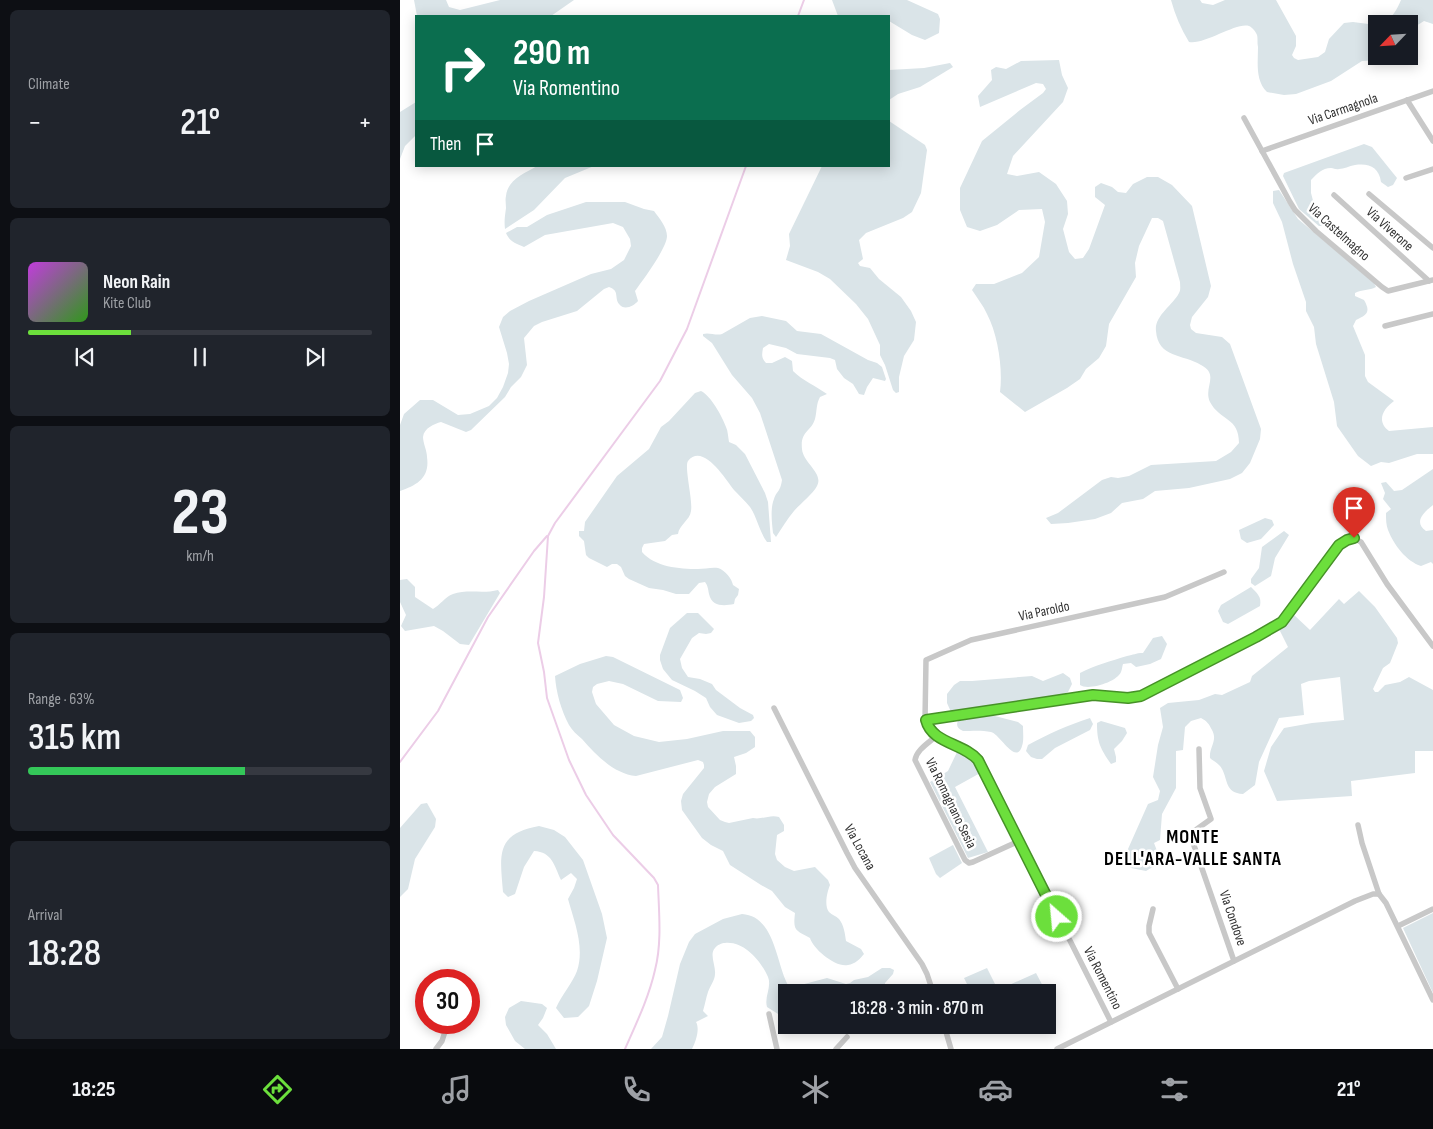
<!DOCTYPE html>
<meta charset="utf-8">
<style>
:root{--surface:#171b24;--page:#20242c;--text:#f1f3f6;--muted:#9ea1a6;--line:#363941;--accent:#6cdf3c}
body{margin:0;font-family:"Sofia Sans Condensed",sans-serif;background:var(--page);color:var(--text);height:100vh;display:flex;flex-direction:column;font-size:19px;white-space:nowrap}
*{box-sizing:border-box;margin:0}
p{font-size:16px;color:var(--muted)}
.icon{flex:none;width:28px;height:28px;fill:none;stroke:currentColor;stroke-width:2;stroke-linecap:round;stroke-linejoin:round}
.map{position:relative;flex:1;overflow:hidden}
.details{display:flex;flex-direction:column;gap:10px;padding:10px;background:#0d0f14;width:400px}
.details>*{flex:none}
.guide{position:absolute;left:15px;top:15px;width:475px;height:152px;border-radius:0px;box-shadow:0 2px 12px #0003;background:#0b6e4f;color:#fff;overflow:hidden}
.needle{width:32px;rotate:245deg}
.buttons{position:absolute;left:968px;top:15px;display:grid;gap:10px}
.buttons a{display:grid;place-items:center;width:50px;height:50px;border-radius:0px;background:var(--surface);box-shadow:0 2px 12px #0003;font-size:25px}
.speed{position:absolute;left:15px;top:969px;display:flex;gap:10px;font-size:25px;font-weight:700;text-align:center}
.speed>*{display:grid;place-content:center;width:65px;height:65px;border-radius:50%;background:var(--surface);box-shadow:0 2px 12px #0003;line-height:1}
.speed .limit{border:8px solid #d22;background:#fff;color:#111}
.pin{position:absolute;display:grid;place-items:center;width:42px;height:42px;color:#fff;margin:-51px -21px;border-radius:50% 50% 50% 0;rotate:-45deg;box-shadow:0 0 5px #0007}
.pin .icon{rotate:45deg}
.me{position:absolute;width:55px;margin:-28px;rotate:333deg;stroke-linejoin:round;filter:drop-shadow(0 0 4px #0008)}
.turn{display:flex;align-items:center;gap:18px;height:105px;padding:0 15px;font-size:22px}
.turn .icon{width:65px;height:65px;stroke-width:2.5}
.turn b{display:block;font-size:35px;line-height:42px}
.then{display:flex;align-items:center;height:48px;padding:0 15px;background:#0003;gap:10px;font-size:19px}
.big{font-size:38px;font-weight:600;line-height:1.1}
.details .tile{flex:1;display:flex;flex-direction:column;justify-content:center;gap:8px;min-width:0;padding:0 18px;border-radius:8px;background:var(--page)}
.details .dial{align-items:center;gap:0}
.dial b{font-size:65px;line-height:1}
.song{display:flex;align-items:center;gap:15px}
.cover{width:60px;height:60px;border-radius:8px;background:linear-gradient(135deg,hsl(290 70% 55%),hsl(110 70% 35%))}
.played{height:5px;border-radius:2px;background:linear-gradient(90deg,var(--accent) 30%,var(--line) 30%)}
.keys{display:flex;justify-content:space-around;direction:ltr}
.heat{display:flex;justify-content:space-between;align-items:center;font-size:28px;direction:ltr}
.charge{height:8px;border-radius:4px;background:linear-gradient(90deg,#34c759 63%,var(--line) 0)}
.trip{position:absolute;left:378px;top:984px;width:278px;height:50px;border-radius:0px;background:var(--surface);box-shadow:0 2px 12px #0003;font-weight:600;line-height:50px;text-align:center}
.menu{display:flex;height:80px;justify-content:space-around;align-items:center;background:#090b0e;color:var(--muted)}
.menu .icon{width:35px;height:35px}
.menu .selected{color:var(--accent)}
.menu b{font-size:22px;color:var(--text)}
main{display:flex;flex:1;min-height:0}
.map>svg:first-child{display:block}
.green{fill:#dae4e8}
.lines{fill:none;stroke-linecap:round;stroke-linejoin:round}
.stream{stroke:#eccde7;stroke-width:2}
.street{stroke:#c8c8c8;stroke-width:5.5}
.route-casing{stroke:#469127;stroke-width:12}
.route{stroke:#6cdf3c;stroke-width:9}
.labels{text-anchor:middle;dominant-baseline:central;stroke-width:5;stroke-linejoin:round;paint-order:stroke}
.street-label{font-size:14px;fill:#313131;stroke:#fff}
.district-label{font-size:19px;font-weight:bold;letter-spacing:1px;fill:#000;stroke:#fff}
</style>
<main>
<section class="details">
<div class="tile"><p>Climate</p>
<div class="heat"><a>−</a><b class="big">21°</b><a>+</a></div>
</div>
<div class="tile">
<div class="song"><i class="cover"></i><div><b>Neon Rain</b><p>Kite Club</p></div></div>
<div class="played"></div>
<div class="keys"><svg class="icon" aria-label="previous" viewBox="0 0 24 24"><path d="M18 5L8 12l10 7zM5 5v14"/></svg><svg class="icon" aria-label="pause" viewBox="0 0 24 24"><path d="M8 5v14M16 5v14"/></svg><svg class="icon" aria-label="next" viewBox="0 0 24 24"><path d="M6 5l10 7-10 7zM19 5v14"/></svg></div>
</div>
<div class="tile dial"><b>23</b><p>km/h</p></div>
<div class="tile"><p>Range · 63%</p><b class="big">315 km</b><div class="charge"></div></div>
<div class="tile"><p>Arrival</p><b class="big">18:28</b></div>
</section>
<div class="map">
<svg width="1033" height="1049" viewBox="0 0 1033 1049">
<rect width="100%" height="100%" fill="#fff"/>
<g class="green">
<polygon points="14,0 46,0 49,7 60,10 100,0 174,0 151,16 17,16"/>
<polygon points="432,0 507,0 538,14 540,19 539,33 525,40 512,35 489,21 489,16 438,16"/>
<path d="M771,0h29l2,3 11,2 12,-5h51l20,36v10l-4,9 2,3 4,2 20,-3 7,-5 4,-13 15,-16 9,-1 23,3v31h20l-16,4 -18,1 -31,20 -35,13 -12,1 -17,-3c-12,-12 -9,-30 -9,-45 -1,-4 0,-9 -1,-12 -1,-3 -5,-8 -8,-9 -13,-4 -44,19 -60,16 -8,-13 -14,-27 -18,-42z"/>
<path d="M1001,0h32v24l-9,-3 -8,5 -7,19v-21h-25c8,-7 13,-14 17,-24z"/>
<path d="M659,60l3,15 6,13 -5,14 -50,54 -6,18 10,2 22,-4 17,12 11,17 1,13 -5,15 6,23 6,7 8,-1 6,-9 16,-44 -10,-8v-10l6,-4 11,4 6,5 8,1 7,-9 14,-7h11l14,8 20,21 19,80 -3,11 -16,20 -2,8 1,4 5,4 26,4 8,7 31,85 -1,10 -10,24 -8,10 -12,6 -41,9 -34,3 -12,8 -21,4 -11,10 -16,6 -27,4 -17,1 -5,-6 12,-5 44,-33 9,-3 7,1 11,-2 22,-11 65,-4 15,-9 8,-9c0,-26 -19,-22 -29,-41 -7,-15 10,-27 -9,-37 -18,-11 -43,-7 -45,-34 -2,-15 17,-26 23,-38 2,-3 1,-8 1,-11l-17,-61 -5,-3h-6l-13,28 -4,17 1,14 -27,47 -3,22 -7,12 -13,11 -6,10 -13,9 -42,24 -25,-20c3,-23 -2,-57 -13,-78 -4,-9 -10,-16 -15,-24l4,-6h18l28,-11 17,-16 6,-35 -3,-13 -23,1 -22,15 -17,6 -13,-4 -7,-17v-22l22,-47 38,-31 23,-17 3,-4 -3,-5 -7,-1 -56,24 -2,-11 14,-16 -1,-10 5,-3 10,2 15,-8z"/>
<polygon points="550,63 553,67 520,87 498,94 489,100 489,70 524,68"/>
<polygon points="16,102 16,135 5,146 0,159 0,112"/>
<polygon points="489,121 525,145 527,150 521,193 512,212 503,218 466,233 459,240 463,259 458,263 460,266 470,268 479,279 501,297 511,311 516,322 514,340 504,356 499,377 499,392 496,393 493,390 485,365 480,355 480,345 468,319 456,304 430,279 418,272 386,260 390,246 389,234 422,166 489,166"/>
<path d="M964,144l8,3 25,31 -4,7 -5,2 -7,-5c-2,-15 -12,-19 -26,-17 -6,1 -11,4 -16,4 -3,1 -5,-1 -8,-1 -9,0 -14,6 -20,12v13l5,19 11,9 -1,5h-7l-20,-17 -16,-33 1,-3z"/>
<path d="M137,166h57l-29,12 -31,32 -29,19c-1,-8 0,-13 1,-21 0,-4 -1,-8 0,-12 2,-17 18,-22 31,-30z"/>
<path d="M879,190l19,29 76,64 2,4c-7,4 -14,2 -21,6v3l9,4c7,12 3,15 -8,20l-3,6 12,29v21l3,6 26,19c-11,8 -18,20 -5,30l44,-4v27h-16l-28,9 -8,-1 -10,4 -13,-10 -21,-30 -3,-24 -18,-58 -2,-17 -8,-16v-9l-13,-38 -11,-42 -9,-19v-12z"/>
<path d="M186,202h39l19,7 10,2c5,7 13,16 13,25 0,12 -24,44 -32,55l3,10c-4,5 -14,10 -19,3 -5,-7 1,-13 -10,-17l-5,2 -27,22 -35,11 -8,4 -10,12 3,27 -6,12 -10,10 -6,10 -34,33 -5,2 -25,-10c-7,2 -17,6 -18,15 0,6 4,14 4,20 3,21 -10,28 -27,34v-66l4,-11 16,-14h13l25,15 12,-1 19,-8 8,-8 6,-11 5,-14 1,-9 -2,-11 -8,-26 4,-10 7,-6 19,-10 62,-27 20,-5 13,-9 7,-14 -1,-7 -7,-12 -10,-4 -68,12 -21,12c-9,-4 -14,-5 -18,-14l11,-6h10l20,-12z"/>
<path d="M362,316l24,5 11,10 24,3 47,26 9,3 5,4 4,12 -1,2 -12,-3 -6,9 -3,8 -5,-1 -6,-10 -9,-6 -7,-9 -2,-9 -5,-2 -33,-4 -11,-6 -17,-4 -6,4c-1,6 -2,10 3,15h6l13,-6 7,4 1,10c10,10 23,15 34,23l-7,3c-4,7 -3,14 -5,22 -4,13 -15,12 -13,30 1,14 22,24 15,37 -4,8 -17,18 -23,25 -7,8 -12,17 -18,26l-3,-4c-1,-10 -3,-24 1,-34 3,-9 6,-6 8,-19l-22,-67 -8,-15 -20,-23 -20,-32 -9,-7v-2c6,-2 13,2 19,0l28,-16z"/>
<path d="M301,391c10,5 21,25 25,36 2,4 2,10 3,15l7,3 9,9 20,39 3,9 3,40h-4c-8,-11 -10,-25 -17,-35 -5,-6 -11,-12 -16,-17 -8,-10 -31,-48 -46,-29 -4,6 5,39 3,50 -1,9 -12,14 -13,23l-6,1 -7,6 -21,3 -2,4v4c13,15 37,17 56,17 6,0 14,-2 20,-1 7,2 14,11 15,17l6,4 -1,6 -3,4 -1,5c-10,2 -22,3 -25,-10 -1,-5 -1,-8 -4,-12l-6,1 -10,11h-13l-13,-4 -14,-2 -20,-9 -4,-3 -4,-9 -4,-3h-5l-5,3 -18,-9 -3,-3 -2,-14 -5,-5v-5h5l1,-9 32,-46 32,-27 12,-22 8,-6 26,-28z"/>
<path d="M1033,469v36c-9,7 -20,17 -7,26l7,-1v34l-2,-2 -10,4c-15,-5 -27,-21 -33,-36 -2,-5 -2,-11 -2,-17l5,-4 -8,-10 2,-6 -4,-10 5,-1 8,9 8,-1z"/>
<polygon points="865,518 872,520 874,525 861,539 847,543 841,539 839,530"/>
<polygon points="884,531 889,535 875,558 871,576 855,586 851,583 851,579 859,568 862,547"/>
<path d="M7,579l8,8v10l18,12c7,-4 12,-12 20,-15 14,-5 31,0 45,-4l2,3 -31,52 -9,-1 -17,-13 -9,-5 -29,5 -4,-5 5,-11 -6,-13v-22z"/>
<path d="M851,587c6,6 11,10 9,19l-32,18 -5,-2 -5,-11 3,-6z"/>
<path d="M959,591l16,16 22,31 1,5 -8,20 -7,5 -10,21 2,3h3l7,-7 15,-3 9,-5 24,13v61h-18v22l-64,8 1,15 -75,5 -13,-30 7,-24 13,-19 28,-5 32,-3 -4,-43 -31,4 -8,3 3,31 -25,3 -20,44 -4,23 -12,9c-18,-1 -15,-14 -21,-25 -2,-5 -9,-8 -12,-11 -1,-11 8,-17 2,-28 -3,-6 -5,-9 -11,-12l-10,3 -6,6 -2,23 -7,1v37l-14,26 -2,26 -6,3 5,13 -3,9 -10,6 -15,-3 -5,-6 2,-13 20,-45 10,-4 2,-9 -7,-14 5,-32 5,-18 -3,-19 8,-5 31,-3 16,-6 7,1 28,-13 2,-6 36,-29 -9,-18 14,-15 17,16 29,-31 5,5z"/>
<polygon points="287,613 298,613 314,629 311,633 306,634 299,633 292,638 280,659 282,668 288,677 300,679 312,684 316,690 340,708 353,715 354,718 351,721 339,723 317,715 310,707 306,698 295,691 272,680 263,669 260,660 260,655 270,628"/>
<path d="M762,636l5,8 -6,15 -11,5 -14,3 -5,-4 -8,1c-1,3 -1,6 -2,8 -4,10 -33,19 -41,13v-12c15,-8 31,-12 47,-17 7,-1 8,-3 16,-3l10,-15z"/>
<path d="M206,656l7,1 67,33 3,8 -2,4 -23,-1 -35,-17 -14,-3 -12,3 -4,3 -1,5 4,12 18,21 20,11 25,6 28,-3 36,-8h27l5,6v10l-9,6 -12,4 2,9v8l-21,13 -6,7 -2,8 1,5 12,13 5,2 4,1 24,-5c9,2 17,-4 26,-1l5,8v6l-7,4 -2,19 2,6 8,7 9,4 21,-4 13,13 2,5c-3,7 -6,21 -1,27 3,3 7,4 10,7 5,6 6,15 7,22l15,8 3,5c-4,5 -9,10 -16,11 -12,3 -35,-16 -38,-27 -15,-8 -17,-7 -15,-25l-10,-6 -13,-16 -11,-6 -31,-20 -7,-14 -12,-6 -9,-7 -20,-28 -1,-9 2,-7 21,-26v-3l-1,-3 -5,-2 -62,16c-22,-2 -40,-21 -54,-37 -5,-4 -10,-9 -13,-14 -8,-15 -13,-33 -14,-49l25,-12z"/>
<polygon points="663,673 670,678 672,684 668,692 659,696 554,712 551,712 547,703 547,694 554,685 560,681 572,681 632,676 643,681"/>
<path d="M591,715l27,7 5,4c0,6 1,15 -1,20 -6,20 -22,-12 -31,-14 -9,-2 -20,-1 -28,-1 -7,-3 -7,-7 -4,-12z"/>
<path d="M690,718l3,6 -3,6 -35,18 -13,11h-5l-6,-2 -5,-6 2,-6c20,-11 40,-20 62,-27z"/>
<path d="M701,721l24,7 2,5 -5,8 -8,8 2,8v5l-5,2c-11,-16 -14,-22 -14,-41z"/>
<polygon points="558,750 573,759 582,772 555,787 588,852 568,858 530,782 548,771"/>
<polygon points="27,803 36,819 35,827 15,859 8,889 0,897 0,828 21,804"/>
<path d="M139,826l15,4 11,7 18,23 19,54 5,24 -10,43 -8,25 -11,11 -14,1 -8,-10c5,-12 17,-26 21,-37 8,-24 -3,-50 -9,-72l6,-11 3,-9 -6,-6 -10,7c-7,-15 -9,-28 -27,-29l-10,16 -9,27 -7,3 -5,-5c-3,-37 -8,-58 36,-66z"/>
<polygon points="553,845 562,863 540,878 536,874 529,858"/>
<polygon points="1033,913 1033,993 1003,928"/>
<path d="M342,914c33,2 34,49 46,71l5,2 34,-9 19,6 4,-1 4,-3 14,-3 14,-9h8l4,2 -1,4 -8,9v9h-99v27l-19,-12c-3,-10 5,-20 1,-30 -7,-16 -24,-36 -43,-34 -3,0 -8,2 -10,5 -6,6 1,18 0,26 0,6 -5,12 -7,18 -2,6 -3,12 -5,19l5,5 -12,6c4,7 0,19 -4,27h-41l11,-12 6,-21 12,-52 9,-22 6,-8 28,-15z"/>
<polygon points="587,968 598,990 636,973 646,992 585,992 584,991 581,992 571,992 564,978"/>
<polygon points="121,1001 142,1004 147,1008 143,1018 138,1025 147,1034 156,1049 125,1049 115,1041 106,1025 105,1017 109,1008"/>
</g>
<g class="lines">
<g class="stream">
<polyline points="398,16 404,0"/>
<polyline points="0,762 38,711 88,617 134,551 147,536"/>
<path d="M225,1049c11,-25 24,-52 30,-79 7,-27 4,-57 3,-85l-4,-7 -41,-43 -27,-40 -17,-35 -22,-62 -3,-26 -6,-29 6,-46 4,-61 7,-13 105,-142 27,-52 59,-163"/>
</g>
<g class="street">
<polyline points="1007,100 1033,141"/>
<polyline points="844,118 890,202 895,210 916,231 982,287 988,291 1033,280"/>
<polyline points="862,151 1033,91"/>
<polyline points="1006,178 1033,169"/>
<polyline points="969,194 1033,248"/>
<polyline points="934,195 1029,281"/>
<polyline points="985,326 1033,314"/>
<polyline points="374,708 447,853 455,868 522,964 527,974 533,992"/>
<polyline points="525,720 526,660 571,640 765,597 824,572"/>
<path d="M536,736c-7,7 -19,13 -21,24l50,100 4,3 4,-1 46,-21"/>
<polyline points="799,749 800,788 811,819 790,834 834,961"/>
<polyline points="958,825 962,843 979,894 986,903 1033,1000"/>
<polyline points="753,909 749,926 749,933 778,989"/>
<polyline points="998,926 1033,909"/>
<polyline points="369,1014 377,1049"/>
<path d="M711,1022l-131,-260c-13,-20 -48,-16 -55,-42l168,-25 35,3 13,-2 115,-59 26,-15 49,-68c8,-9 17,-21 30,-12l26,42 46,62"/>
<polyline points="544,1025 551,1049"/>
<polyline points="36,1049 42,1041 48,1022"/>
<polyline points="436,1049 447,1037"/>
<polyline points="657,1049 955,901 973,894 979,894"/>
</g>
</g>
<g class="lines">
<g class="route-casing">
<path id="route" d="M657,917l-79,-157c-14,-17 -46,-16 -52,-40l167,-25 35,3 13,-2 115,-59 26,-15 57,-77 8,-5 7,-2"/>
</g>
<use href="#route" class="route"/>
</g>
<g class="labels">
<g class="street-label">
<text transform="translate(943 109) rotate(-19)">Via Carmagnola</text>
<text transform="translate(990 229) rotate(42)">Via Viverone</text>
<text transform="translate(939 232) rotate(42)">Via Castelmagno</text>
<text transform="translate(644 611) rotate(-12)">Via Paroldo</text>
<text transform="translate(551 803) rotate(64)">Via Romagnano Sesia</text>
<text transform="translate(460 847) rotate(61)">Via Locana</text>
<text transform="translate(833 918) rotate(71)">Via Condove</text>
<text transform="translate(703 978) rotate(63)">Via Romentino</text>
</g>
<g class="district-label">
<text x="793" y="837">MONTE<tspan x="793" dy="22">DELL'ARA-VALLE SANTA</tspan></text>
</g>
</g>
</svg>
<div class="buttons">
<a><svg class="needle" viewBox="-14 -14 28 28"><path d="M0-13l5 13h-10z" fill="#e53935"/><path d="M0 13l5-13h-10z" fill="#9ea1a6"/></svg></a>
</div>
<div class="speed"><div class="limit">30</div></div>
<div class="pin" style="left:954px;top:538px;background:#d93025"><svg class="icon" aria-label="arrive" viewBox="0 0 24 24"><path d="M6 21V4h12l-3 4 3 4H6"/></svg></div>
<svg class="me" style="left:657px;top:917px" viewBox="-20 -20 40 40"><circle r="17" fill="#6cdf3c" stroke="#fff" stroke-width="3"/><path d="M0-11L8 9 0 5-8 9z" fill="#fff"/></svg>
<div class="trip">18:28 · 3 min · 870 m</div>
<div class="guide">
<div class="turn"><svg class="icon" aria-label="right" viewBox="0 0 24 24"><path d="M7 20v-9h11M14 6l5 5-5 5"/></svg><div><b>290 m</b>Via Romentino</div></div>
<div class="then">Then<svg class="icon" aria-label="arrive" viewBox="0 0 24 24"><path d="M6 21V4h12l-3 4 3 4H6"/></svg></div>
</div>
</div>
</main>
<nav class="menu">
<b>18:25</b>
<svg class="icon selected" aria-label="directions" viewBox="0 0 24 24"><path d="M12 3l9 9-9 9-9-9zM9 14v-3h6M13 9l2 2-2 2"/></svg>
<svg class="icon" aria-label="music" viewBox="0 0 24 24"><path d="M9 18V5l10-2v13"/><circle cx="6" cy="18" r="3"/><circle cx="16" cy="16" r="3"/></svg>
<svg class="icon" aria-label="phone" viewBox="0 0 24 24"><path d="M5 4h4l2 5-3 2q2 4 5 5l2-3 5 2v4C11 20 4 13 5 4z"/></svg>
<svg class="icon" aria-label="climate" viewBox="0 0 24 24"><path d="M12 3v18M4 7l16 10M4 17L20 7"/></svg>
<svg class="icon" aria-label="car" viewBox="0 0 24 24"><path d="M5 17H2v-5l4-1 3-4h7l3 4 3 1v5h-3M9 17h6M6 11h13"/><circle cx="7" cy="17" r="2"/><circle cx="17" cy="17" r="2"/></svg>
<svg class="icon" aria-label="filters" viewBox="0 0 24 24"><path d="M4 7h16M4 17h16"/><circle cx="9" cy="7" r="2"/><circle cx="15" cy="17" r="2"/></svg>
<b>21°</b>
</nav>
